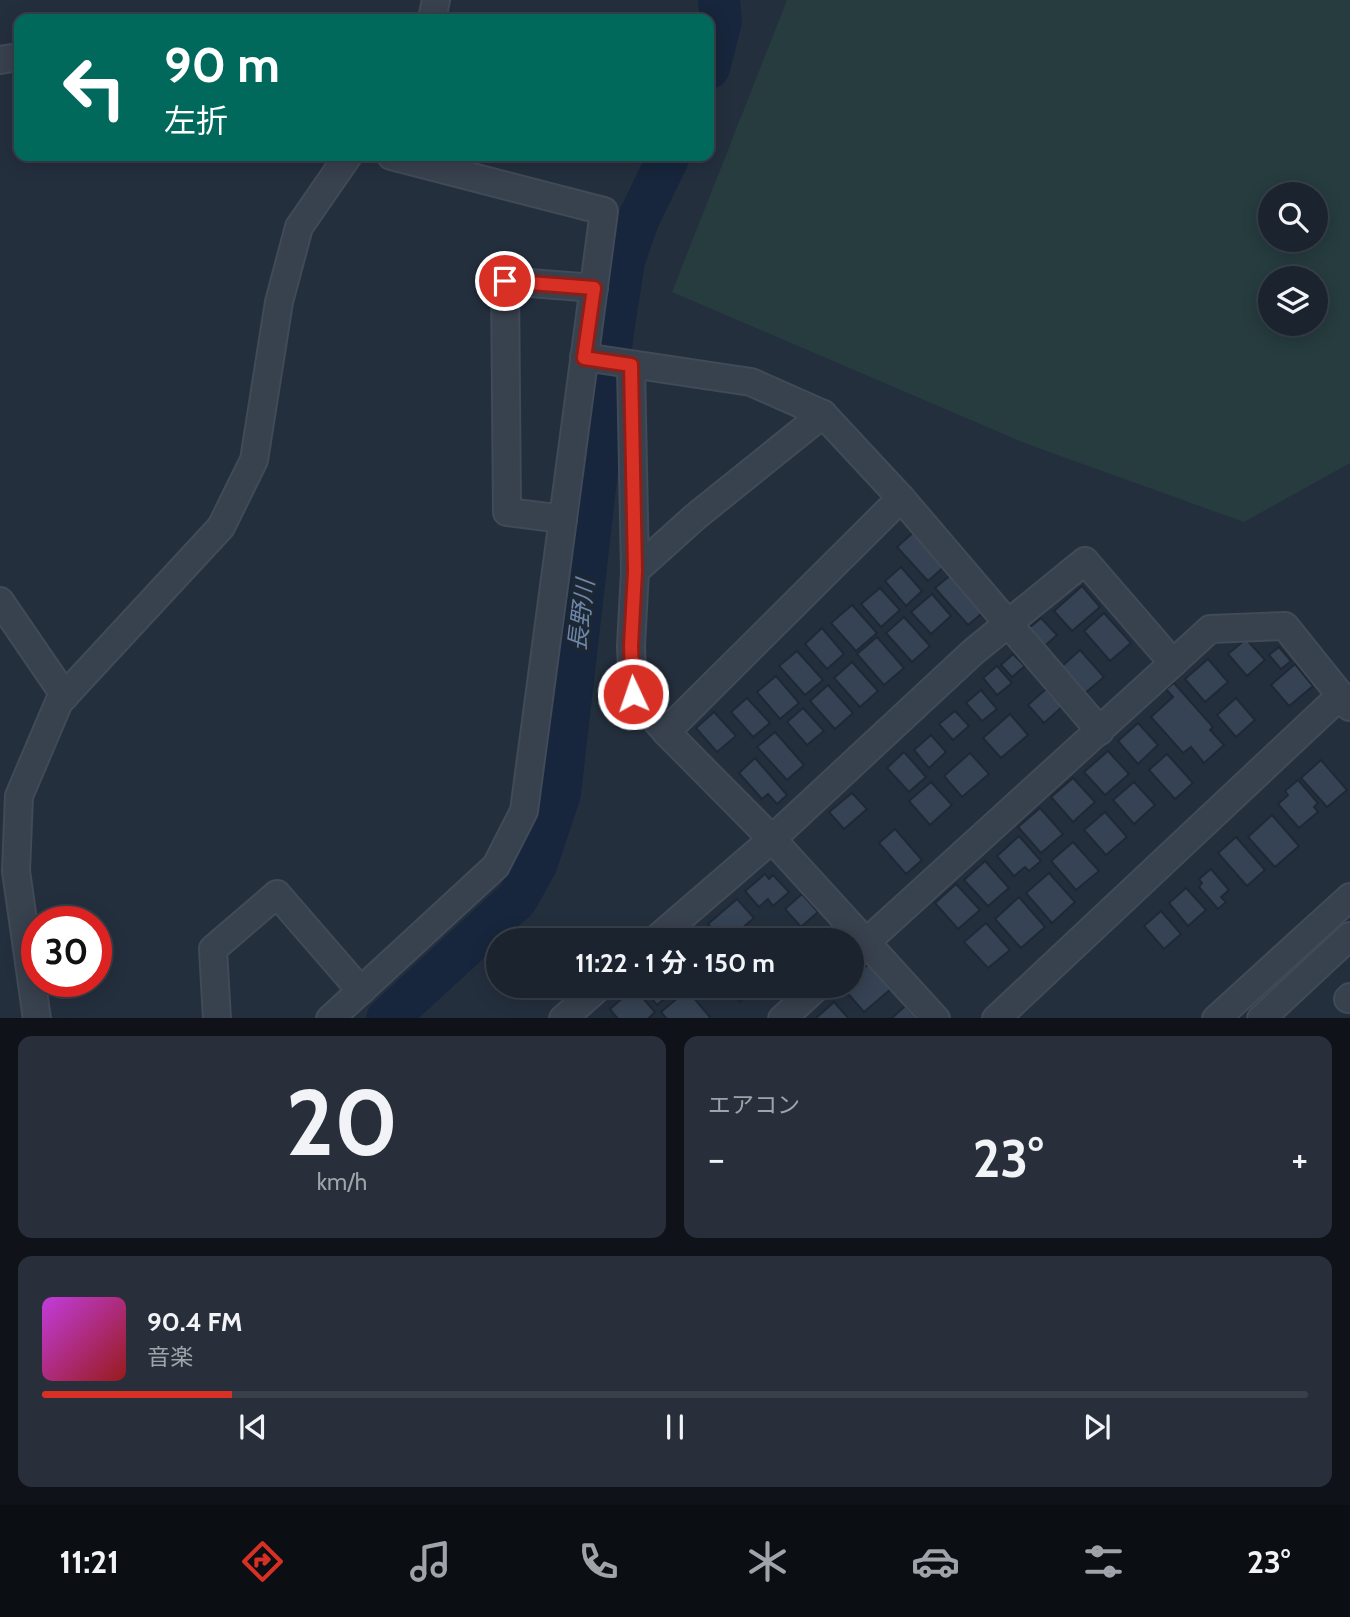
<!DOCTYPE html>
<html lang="ja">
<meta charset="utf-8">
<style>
:root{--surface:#1b232e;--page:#282f3a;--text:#f1f3f6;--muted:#a0a4aa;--line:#39404a;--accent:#d93025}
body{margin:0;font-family:Cabin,"Noto Sans JP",sans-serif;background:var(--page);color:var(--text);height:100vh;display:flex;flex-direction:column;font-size:26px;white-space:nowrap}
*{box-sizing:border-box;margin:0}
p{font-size:23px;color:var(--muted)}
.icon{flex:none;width:38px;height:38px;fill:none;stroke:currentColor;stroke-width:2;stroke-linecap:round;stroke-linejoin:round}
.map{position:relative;height:1018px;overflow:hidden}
.sheet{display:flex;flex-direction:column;gap:18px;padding:18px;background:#0f1319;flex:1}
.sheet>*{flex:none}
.hud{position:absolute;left:14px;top:14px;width:700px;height:147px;border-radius:14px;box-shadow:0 4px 18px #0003,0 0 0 2px var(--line);background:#00695c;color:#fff;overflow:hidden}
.fabs{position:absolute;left:1258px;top:182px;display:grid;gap:14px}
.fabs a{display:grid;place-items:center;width:70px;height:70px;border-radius:50%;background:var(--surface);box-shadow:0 4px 18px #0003,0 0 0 2px var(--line);font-size:35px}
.speed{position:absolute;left:21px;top:906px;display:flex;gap:14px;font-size:35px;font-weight:700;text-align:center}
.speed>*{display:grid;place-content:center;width:91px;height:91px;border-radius:50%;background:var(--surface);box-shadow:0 4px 18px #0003,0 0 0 2px var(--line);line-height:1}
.speed .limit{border:10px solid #d22;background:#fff;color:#111}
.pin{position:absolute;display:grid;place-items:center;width:60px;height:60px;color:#fff;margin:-30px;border:4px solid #fff;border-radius:50%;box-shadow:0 2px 7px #0007}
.me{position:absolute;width:77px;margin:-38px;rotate:357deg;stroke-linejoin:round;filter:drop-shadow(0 0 5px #0008)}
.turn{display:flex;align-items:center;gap:24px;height:147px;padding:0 35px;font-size:32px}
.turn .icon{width:91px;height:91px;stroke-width:2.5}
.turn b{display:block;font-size:49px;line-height:60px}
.big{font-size:52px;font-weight:700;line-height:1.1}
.sheet .card{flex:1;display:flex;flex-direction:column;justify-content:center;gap:10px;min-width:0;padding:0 24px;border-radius:14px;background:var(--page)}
.sheet .dial{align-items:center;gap:0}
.dial b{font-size:91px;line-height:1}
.song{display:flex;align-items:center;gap:21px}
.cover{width:84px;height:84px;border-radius:10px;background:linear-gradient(135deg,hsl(290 70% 55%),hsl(0 70% 35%))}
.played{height:7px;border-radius:4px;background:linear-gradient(90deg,var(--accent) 15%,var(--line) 15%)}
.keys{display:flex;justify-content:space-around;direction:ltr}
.heat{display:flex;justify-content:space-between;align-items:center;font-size:38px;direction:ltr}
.sheet .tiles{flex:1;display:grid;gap:18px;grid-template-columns:1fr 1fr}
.card:last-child{grid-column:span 2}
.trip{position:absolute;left:486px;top:928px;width:378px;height:70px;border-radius:35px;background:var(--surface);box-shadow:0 4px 18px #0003,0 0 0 2px var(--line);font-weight:700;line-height:70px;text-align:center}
.tabs{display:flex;height:112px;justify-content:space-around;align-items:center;background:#0b0e12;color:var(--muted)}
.tabs .icon{width:49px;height:49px}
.tabs .on{color:var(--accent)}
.tabs b{font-size:32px;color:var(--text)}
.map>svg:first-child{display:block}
.green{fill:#263c3f;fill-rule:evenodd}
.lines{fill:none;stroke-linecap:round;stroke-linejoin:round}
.river{stroke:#17263c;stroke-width:42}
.building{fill:#364354;stroke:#1f2835;stroke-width:2}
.minor-casing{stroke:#414a57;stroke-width:30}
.minor{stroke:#38414e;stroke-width:26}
.route-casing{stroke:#8d1f18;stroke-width:18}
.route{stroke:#d93025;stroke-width:12}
.labels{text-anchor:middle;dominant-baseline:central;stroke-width:7;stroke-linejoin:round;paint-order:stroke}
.water-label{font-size:24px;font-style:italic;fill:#6d86a8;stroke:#1d2633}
</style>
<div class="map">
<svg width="1350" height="1019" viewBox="0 0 1350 1019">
<rect width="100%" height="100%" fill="#242f3e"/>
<path class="green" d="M787,0h563v463l-106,59 -217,-78 -355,-152zM1270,194h46v46h-46zM1270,278h46v46h-46z"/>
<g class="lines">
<g class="river">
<polyline points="709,68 721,21 719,0"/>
<polyline points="387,1019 517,899 536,865 560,793 613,331 624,261 638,220 669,156"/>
</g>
</g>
<g class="building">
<polygon points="916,530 946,565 928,581 897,547"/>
<polygon points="901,567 922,591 906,606 885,581"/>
<polygon points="953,573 986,610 968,625 935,588"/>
<polygon points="1082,586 1100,607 1072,631 1054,611"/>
<polygon points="880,588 900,610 881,627 861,604"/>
<polygon points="932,594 951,616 931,634 911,612"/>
<polygon points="852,605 877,633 856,651 831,623"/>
<polygon points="1104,613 1131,643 1110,661 1084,631"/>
<polygon points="904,617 930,646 912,662 886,633"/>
<polygon points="1041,618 1057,635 1039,651 1023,633"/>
<polygon points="822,628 844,654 827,669 805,644"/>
<polygon points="877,637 904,668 884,685 857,654"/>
<polygon points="1246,639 1265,660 1247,676 1228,654"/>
<polygon points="1279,647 1291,661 1281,669 1269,655"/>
<polygon points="1080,650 1104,677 1084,694 1061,667"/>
<polygon points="797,651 823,680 805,695 779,666"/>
<polygon points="1013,654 1025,666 1012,677 1001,665"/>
<polygon points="1208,659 1228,682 1205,702 1185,679"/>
<polygon points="852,662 878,691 860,707 834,678"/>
<polygon points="1295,664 1313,686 1289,706 1271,685"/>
<polygon points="997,666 1012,683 997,695 983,678"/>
<polygon points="776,676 799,703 780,719 757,692"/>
<polygon points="1174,683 1213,727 1210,730 1224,745 1204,763 1191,747 1183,753 1151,717 1173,697 1166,689"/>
<polygon points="828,685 853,713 835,729 810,701"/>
<polygon points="1046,689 1062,707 1044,723 1028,705"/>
<polygon points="981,690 997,709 982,721 966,703"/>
<polygon points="747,698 770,723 753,737 731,712"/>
<polygon points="1236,698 1255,720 1236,737 1217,715"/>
<polygon points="803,708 824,731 807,745 787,722"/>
<polygon points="955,711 969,726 953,740 939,724"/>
<polygon points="714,712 736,736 717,752 696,728"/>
<polygon points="1010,714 1028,735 1001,758 983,738"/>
<polygon points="1138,723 1158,745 1138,764 1118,741"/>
<polygon points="775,732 804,765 787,780 757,747"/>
<polygon points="931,735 946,752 929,768 914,750"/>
<polygon points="1108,751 1129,774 1105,795 1084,772"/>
<polygon points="904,752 926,777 909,792 887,768"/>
<polygon points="970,753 989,774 962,797 944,776"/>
<polygon points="1167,754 1193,783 1175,799 1149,770"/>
<polygon points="755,758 787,795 777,804 768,794 762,799 739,773"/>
<polygon points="1321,760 1347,790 1327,807 1301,778"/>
<polygon points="1073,778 1095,802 1073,822 1051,797"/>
<polygon points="1298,780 1318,803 1314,807 1318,812 1299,828 1278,804 1288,795 1285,791"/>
<polygon points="931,782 952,805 930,825 909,801"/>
<polygon points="1134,782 1155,805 1134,824 1113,800"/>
<polygon points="852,793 867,809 844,829 829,812"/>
<polygon points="1040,808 1063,834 1041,853 1018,827"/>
<polygon points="1105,812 1127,837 1106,855 1084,830"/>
<polygon points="1272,815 1299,846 1275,867 1248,837"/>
<polygon points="895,829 922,860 906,874 879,843"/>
<polygon points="1019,836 1041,861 1029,871 1025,867 1014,876 997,856"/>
<polygon points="1236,837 1265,870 1247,886 1218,853"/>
<polygon points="1073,842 1099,871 1076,890 1051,861"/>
<polygon points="985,861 1009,888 988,906 964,880"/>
<polygon points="1211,869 1229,890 1221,897 1226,902 1218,909 1199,887 1202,883 1199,879"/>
<polygon points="1049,873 1075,902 1052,923 1026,893"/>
<polygon points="765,874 769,879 773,875 789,892 773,906 768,899 759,907 745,891"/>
<polygon points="956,884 980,910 958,929 935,903"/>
<polygon points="1186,888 1206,910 1188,926 1169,903"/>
<polygon points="802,894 818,912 801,927 785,909"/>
<polygon points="1019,897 1045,927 1021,948 995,919"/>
<polygon points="737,899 754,918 728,940 722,940 708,924"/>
<polygon points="1161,911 1181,934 1164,949 1144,926"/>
<polygon points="986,923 1010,950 988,968 964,942"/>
<polygon points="754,927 765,940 740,940"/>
<polygon points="707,928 717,940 693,940"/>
<polygon points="870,963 892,988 864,1012 843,988 852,985 852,979"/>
<polygon points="640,985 680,985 657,1005"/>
<polygon points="725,985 757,985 758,986 740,1002"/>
<polygon points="634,988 655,1012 648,1019 618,1019 610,1009"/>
<polygon points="687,990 710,1017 709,1019 667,1019 661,1012"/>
<polygon points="834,1002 849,1019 815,1019"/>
<polygon points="905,1006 917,1019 891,1019"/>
</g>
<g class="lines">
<g class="minor-casing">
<g id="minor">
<polyline points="432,19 436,0"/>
<polyline points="0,60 19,57"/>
<polyline points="584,357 751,382 823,414 901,498 1100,731"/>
<polyline points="631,365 635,571"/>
<polyline points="823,414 695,517 635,571 631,646 633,694 666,732 772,839 936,1019"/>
<polyline points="563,519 507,512 505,281 594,288"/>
<polyline points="0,601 65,696"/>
<polyline points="666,732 901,498"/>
<polyline points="655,940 772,839 973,652 1085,561 1173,663 1210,629 1285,626 1350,707"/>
<polyline points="852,955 1173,663"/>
<polyline points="1348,999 1350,997"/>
<polyline points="37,1019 16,871 19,796 59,702 221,527 254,460 279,302 299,227 348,156"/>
<polyline points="217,1019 213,949 277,894 361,991"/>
<polyline points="330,1019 496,866 524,811 604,211 391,156"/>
<polyline points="563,1019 601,985"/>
<polyline points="782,1019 819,985"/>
<polyline points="996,1019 1340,696"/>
<polyline points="1216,1019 1350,897"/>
<polyline points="1261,1019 1350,936"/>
</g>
</g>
<use href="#minor" class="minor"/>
</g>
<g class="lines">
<g class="route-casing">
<polyline id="route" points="505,281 594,288 584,358 631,365 635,571 631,646 633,694"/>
</g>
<use href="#route" class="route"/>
</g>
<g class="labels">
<g class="water-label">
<text transform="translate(581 615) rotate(-83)">長野川</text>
</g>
</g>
</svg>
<div class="fabs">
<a><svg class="icon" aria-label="search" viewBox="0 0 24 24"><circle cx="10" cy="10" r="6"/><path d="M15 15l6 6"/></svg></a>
<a><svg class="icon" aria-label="layers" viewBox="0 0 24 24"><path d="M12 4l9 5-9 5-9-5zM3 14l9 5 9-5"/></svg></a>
</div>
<div class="speed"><div class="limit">30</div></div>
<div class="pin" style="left:505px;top:281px;background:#d93025"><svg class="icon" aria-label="arrive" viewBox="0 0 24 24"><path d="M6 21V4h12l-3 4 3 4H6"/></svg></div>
<svg class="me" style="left:633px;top:694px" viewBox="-20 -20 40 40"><circle r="17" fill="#d93025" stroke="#fff" stroke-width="3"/><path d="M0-11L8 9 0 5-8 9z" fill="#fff"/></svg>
<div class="trip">11:22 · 1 分 · 150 m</div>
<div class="hud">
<div class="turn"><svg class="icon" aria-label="left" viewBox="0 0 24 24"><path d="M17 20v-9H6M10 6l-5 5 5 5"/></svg><div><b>90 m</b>左折</div></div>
</div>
</div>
<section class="sheet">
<div class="tiles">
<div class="card dial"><b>20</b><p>km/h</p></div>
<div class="card"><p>エアコン</p>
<div class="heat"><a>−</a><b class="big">23°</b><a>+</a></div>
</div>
<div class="card">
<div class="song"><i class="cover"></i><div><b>90.4 FM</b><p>音楽</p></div></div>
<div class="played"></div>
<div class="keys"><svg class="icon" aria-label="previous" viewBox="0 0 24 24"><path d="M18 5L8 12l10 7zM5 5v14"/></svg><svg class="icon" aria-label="pause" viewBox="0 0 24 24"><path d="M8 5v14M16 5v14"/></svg><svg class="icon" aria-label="next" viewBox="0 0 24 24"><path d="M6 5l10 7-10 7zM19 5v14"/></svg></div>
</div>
</div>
</section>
<nav class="tabs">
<b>11:21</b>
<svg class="icon on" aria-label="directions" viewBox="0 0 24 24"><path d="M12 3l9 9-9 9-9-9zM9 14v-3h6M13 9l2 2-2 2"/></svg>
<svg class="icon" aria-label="music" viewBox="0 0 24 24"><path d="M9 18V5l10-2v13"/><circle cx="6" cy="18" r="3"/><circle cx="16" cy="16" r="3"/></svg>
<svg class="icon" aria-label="phone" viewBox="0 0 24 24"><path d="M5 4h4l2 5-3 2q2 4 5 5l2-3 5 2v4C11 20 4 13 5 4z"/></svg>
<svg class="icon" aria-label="climate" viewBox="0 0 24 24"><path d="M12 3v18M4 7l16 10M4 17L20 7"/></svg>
<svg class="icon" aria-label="car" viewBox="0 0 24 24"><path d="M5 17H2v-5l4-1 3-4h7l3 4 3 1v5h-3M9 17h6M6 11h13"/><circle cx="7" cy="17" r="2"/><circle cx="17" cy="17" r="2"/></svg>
<svg class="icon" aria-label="filters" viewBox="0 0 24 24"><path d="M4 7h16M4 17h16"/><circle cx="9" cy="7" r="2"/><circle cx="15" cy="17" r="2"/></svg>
<b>23°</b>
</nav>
